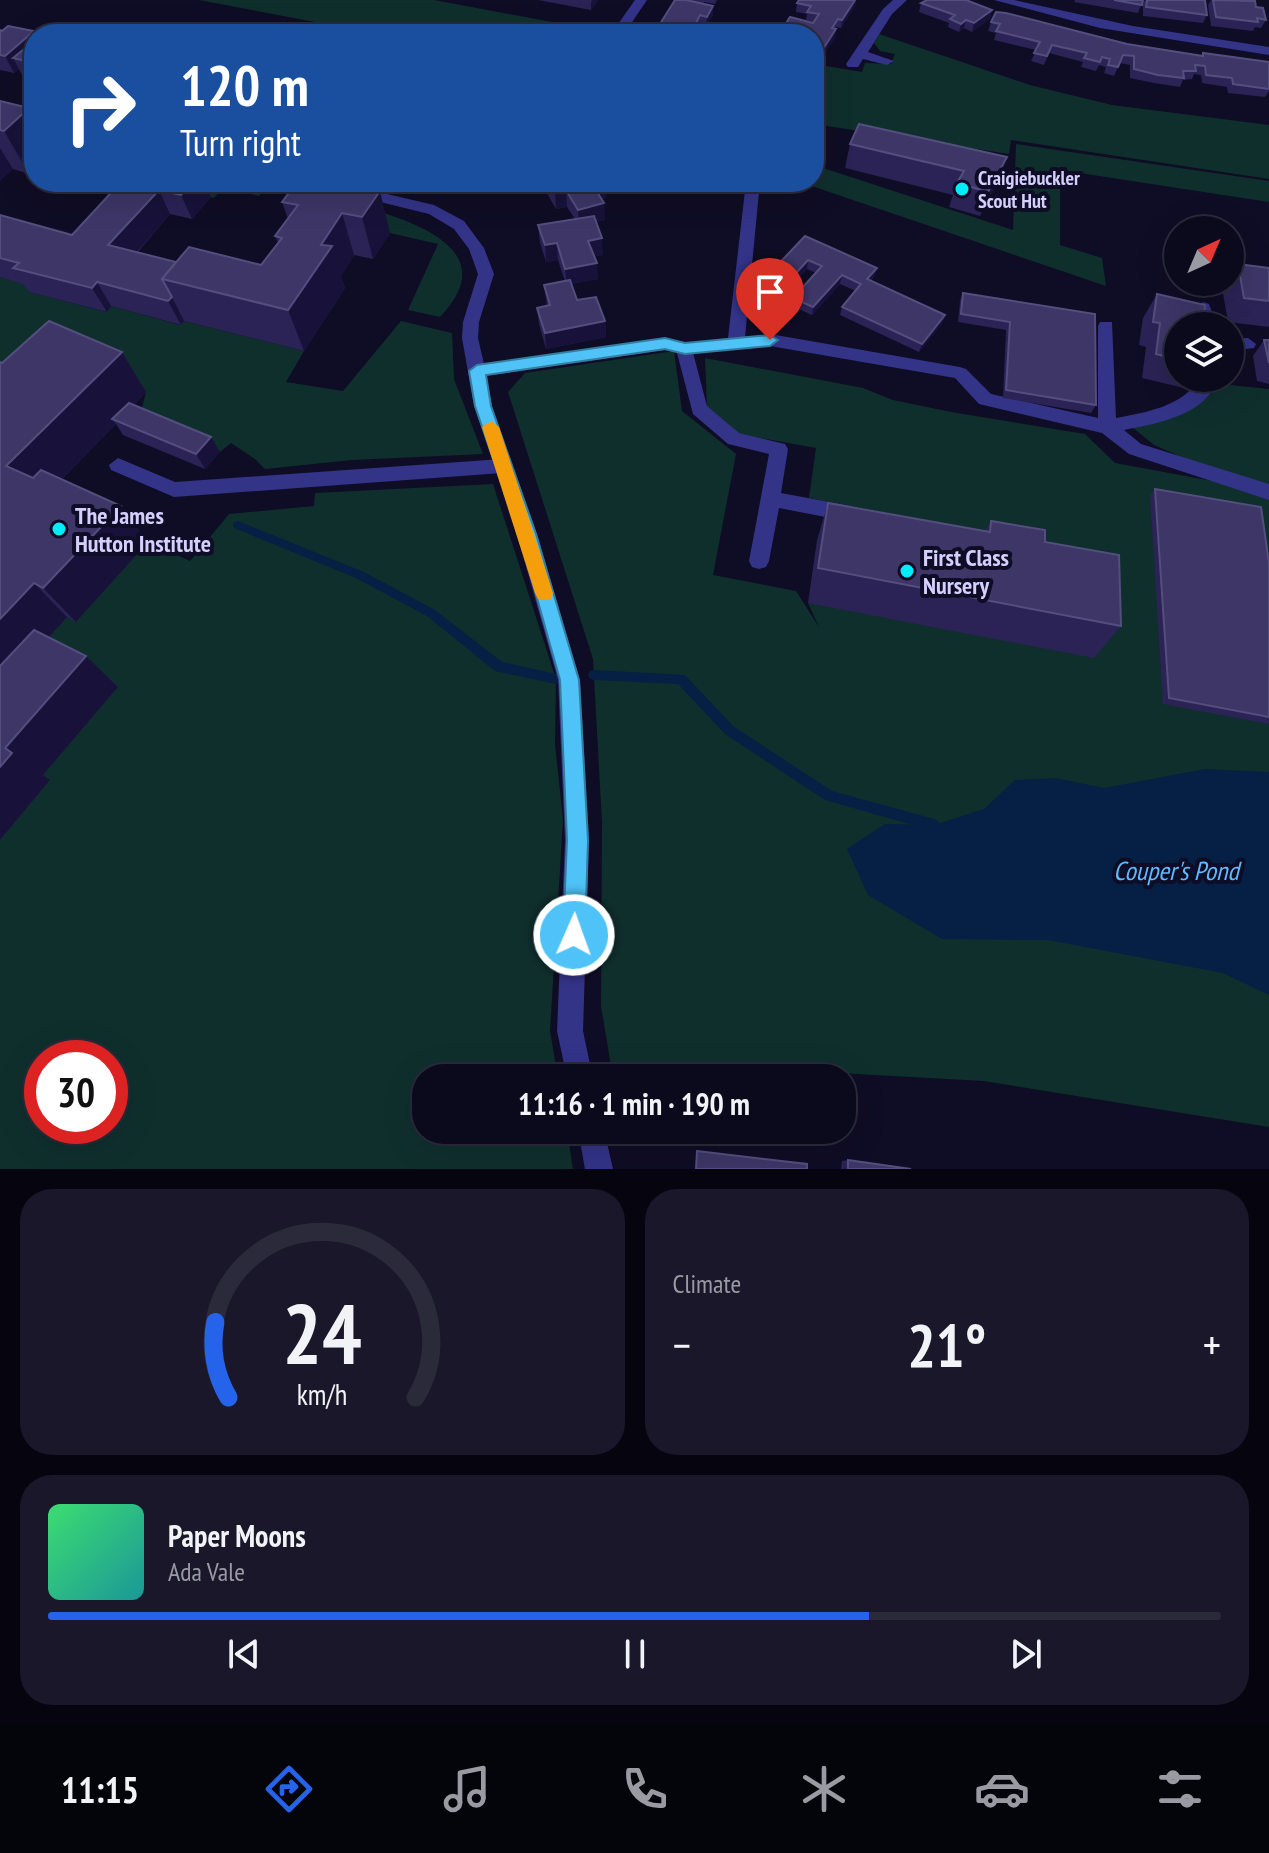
<!DOCTYPE html>
<meta charset="utf-8">
<style>
:root{--surface:#0b091c;--page:#191729;--text:#f1f3f6;--muted:#9a9aa3;--line:#2b2a3b;--accent:#2563eb}
body{margin:0;font-family:"PT Sans Narrow",sans-serif;background:var(--page);color:var(--text);height:100vh;display:flex;flex-direction:column;font-size:30px;white-space:nowrap}
*{box-sizing:border-box;margin:0}
p{font-size:26px;color:var(--muted)}
.icon{flex:none;width:44px;height:44px;fill:none;stroke:currentColor;stroke-width:2;stroke-linecap:round;stroke-linejoin:round}
.map{position:relative;height:1169px;overflow:hidden}
.side{display:flex;flex-direction:column;gap:20px;padding:20px;background:#06050f;flex:1}
.side>*{flex:none}
.hud{position:absolute;left:24px;top:24px;width:800px;height:168px;border-radius:32px;box-shadow:0 8px 32px #0002,0 0 0 2px var(--line);background:#1a4fa0;color:#fff;overflow:hidden}
.needle{width:52px;rotate:44deg}
.fabs{position:absolute;left:1164px;top:216px;display:grid;gap:16px}
.fabs a{display:grid;place-items:center;width:80px;height:80px;border-radius:50%;background:var(--surface);box-shadow:0 8px 32px #0002,0 0 0 2px var(--line);font-size:40px}
.speed{position:absolute;left:24px;top:1040px;display:flex;gap:16px;font-size:40px;font-weight:700;text-align:center}
.speed>*{display:grid;place-content:center;width:104px;height:104px;border-radius:50%;background:var(--surface);box-shadow:0 8px 32px #0002,0 0 0 2px var(--line);line-height:1}
.speed .limit{border:12px solid #d22;background:#fff;color:#111}
.pin{position:absolute;display:grid;place-items:center;width:68px;height:68px;color:#fff;margin:-82px -34px;border-radius:50% 50% 50% 0;rotate:-45deg;box-shadow:0 0 8px #0007}
.pin .icon{rotate:45deg}
.me{position:absolute;width:88px;margin:-44px;rotate:2deg;stroke-linejoin:round;filter:drop-shadow(0 0 6px #0008)}
.turn{display:flex;align-items:center;gap:28px;height:168px;padding:0 24px;font-size:36px}
.turn .icon{width:104px;height:104px;stroke-width:2.5}
.turn b{display:block;font-size:56px;line-height:68px}
.big{font-size:60px;font-weight:700;line-height:1.1}
.side .widget{flex:1;display:flex;flex-direction:column;justify-content:center;gap:12px;min-width:0;padding:0 28px;border-radius:32px;background:var(--page)}
.side .dial{align-items:center;gap:0}
.dial svg{height:208px;overflow:visible;fill:none;stroke:var(--line);stroke-width:7;stroke-linecap:round;text-anchor:middle}
.dial text{fill:var(--text);stroke:none}
.song{display:flex;align-items:center;gap:24px}
.cover{width:96px;height:96px;border-radius:12px;background:linear-gradient(135deg,hsl(140 70% 55%),hsl(180 70% 35%))}
.played{height:8px;border-radius:4px;background:linear-gradient(90deg,var(--accent) 70%,var(--line) 70%)}
.keys{display:flex;justify-content:space-around;direction:ltr}
.heat{display:flex;justify-content:space-between;align-items:center;font-size:44px;direction:ltr}
.side .tiles{flex:1;display:grid;gap:20px;grid-template-columns:1fr 1fr}
.widget:last-child{grid-column:span 2}
.trip{position:absolute;left:412px;top:1064px;width:444px;height:80px;border-radius:32px;background:var(--surface);box-shadow:0 8px 32px #0002,0 0 0 2px var(--line);font-weight:700;line-height:80px;text-align:center}
.tabs{display:flex;height:128px;justify-content:space-around;align-items:center;background:#04040b;color:var(--muted)}
.tabs .icon{width:56px;height:56px}
.tabs .on{color:var(--accent)}
.tabs b{font-size:36px;color:var(--text)}
.map>svg:first-child{display:block}
.green{fill:#0f2f2d;fill-rule:evenodd}
.water{fill:#051f45}
.lines{fill:none;stroke-linecap:round;stroke-linejoin:round}
.stream{fill:#051f45;fill-rule:evenodd}
.lane{fill:#338;fill-rule:evenodd}
.street{fill:#338;fill-rule:evenodd}
.wall{fill:#2b2355}
.shaded-wall{fill:#18123a}
.building{fill:#3d3667;stroke:#544e7f;stroke-width:2}
.route{fill:#4fc3f7;stroke:#337fa1;stroke-width:2}
.slow{fill:#f59e0b}
.poi-dot{fill:#00ecfb;stroke:#0f0c25;stroke-width:3}
.labels{text-anchor:middle;dominant-baseline:central;stroke-width:8;stroke-linejoin:round;paint-order:stroke}
.far-poi-label{font-size:20px;font-weight:bold;fill:#d3d0ff;stroke:#0f0c25;text-anchor:start}
.poi-label{font-size:24px;font-weight:bold;fill:#d3d0ff;stroke:#0f0c25;text-anchor:start}
.water-label{font-size:26px;font-style:italic;fill:#5ebbff;stroke:#0f0c25}
</style>
<div class="map">
<svg width="1269" height="1169" viewBox="0 0 1269 1169">
<rect width="100%" height="100%" fill="#0f0c25"/>
<g class="green">
<polygon points="199,0 434,0 606,32 378,34"/>
<polygon points="879,34 1030,85 1112,105 1269,125 1269,179 1011,140 1009,154 814,124 814,64 862,72 865,63 891,64 895,54 880,51 874,43"/>
<polygon points="1016,144 1269,181 1269,202 1060,170 1060,245 1102,258 1106,286 800,182 814,182 814,165 1013,230"/>
<polygon points="149,182 262,182 269,184 259,196 223,188 214,198"/>
<path d="M294,191c53,13 230,39 146,126l-32,-7 30,-66 -48,-11z"/>
<polygon points="0,277 35,287 30,292 106,312 111,306 180,325 184,321 304,351 286,382 343,391 401,321 452,333 454,379 483,454 352,460 265,469 255,459 231,443 220,452 139,419 146,392 0,410"/>
<polygon points="674,351 682,411 736,454 713,575 796,591 819,627 808,603 1024,539 809,498 816,448 738,434 707,408 705,358 863,388 893,400 951,412 1085,434 1115,463 1256,489 1154,445 1132,427 1205,399 1220,384 1269,389 1269,1127 984,1081 820,1072 774,1078 613,1078 601,1006 602,822 593,659 508,392 525,373"/>
<path d="M493,484l63,195 -1,65 8,76 -13,211 8,47h-132v52h141l6,39h-573v-329l43,-65 -43,-40v-44l67,-74 9,4 72,-79 42,19 39,-47 85,-8 1,-13zM42,1058h68v68h-68z"/>
</g>
<polygon class="water" points="1205,769 1269,772 1269,995 1223,973 1048,940 942,939 868,895 847,849 885,824 934,825 984,809 1015,780 1055,778 1104,788"/>
<g class="lines">
<g class="stream">
<polygon points="238,521 364,572 435,610 502,662 556,674 560,675 562,679 560,683 556,684 495,671 427,616 356,578 234,528 233,525 234,522"/>
<polygon points="594,670 685,675 733,726 832,791 934,819 938,821 940,825 938,829 934,831 825,800 725,734 678,684 594,680 590,679 588,675 590,671"/>
</g>
<g class="lane">
<path d="M746,182h14l-15,155 25,-3 190,33 6,2 25,25 107,24v-92l2,-4h12l4,96c31,-6 66,-11 84,-40h18c-10,37 -63,46 -94,52l17,14 128,40v16l-140,-46 -27,-21 -123,-29 -24,-26 -185,-32 -91,7 -2,-4 2,-4 49,-7z"/>
<polygon points="1203,302 1209,304 1217,326 1201,326 1195,308"/>
<polygon points="1248,338 1256,344 1254,348 1230,351 1230,339"/>
<polygon points="118,458 175,482 502,459 511,466 502,473 174,497 111,470 109,465"/>
</g>
<g class="street">
<polygon points="635,0 647,0 624,34 611,34"/>
<polygon points="893,0 907,0 892,14 868,52 894,61 887,65 863,59 858,67 848,67 846,64 883,9"/>
<polygon points="994,0 1014,0 1133,26 1269,47 1269,55 1100,28"/>
<polygon points="309,182 336,182 434,205 464,221 484,248 494,274 479,322 478,338 484,364 665,338 691,345 707,406 739,433 785,444 788,449 781,493 851,506 858,509 861,514 858,519 851,522 779,508 769,561 766,567 759,569 752,567 749,561 769,454 728,444 693,414 677,353 665,350 486,376 492,406 537,534 580,680 589,840 583,1031 593,1078 567,1078 557,1031 565,840 558,680 517,534 474,406 462,338 463,322 478,274 469,249 454,229 429,214 311,185"/>
<polygon points="578,1130 604,1130 613,1169 585,1169"/>
</g>
</g>
<g class="wall">
<polygon points="538,0 598,0 591,10"/>
<polygon points="675,0 717,0 715,4 704,2 703,4 713,15 706,25 702,24 704,34 658,34 658,27"/>
<polygon points="799,0 856,0 855,6 841,28 836,27 835,29 835,37 820,61 814,59 814,34 784,33 785,25 813,23 814,22 806,20 807,14 796,12 797,3"/>
<polygon points="1075,0 1143,0 1138,13 1074,2"/>
<polygon points="1145,0 1205,0 1207,15 1203,23 1143,16 1143,4"/>
<polygon points="1211,0 1243,0 1256,7 1266,20 1261,28 1255,27 1253,31 1211,26 1208,5"/>
<polygon points="921,3 992,10 990,19 972,32 964,28 959,32 948,27 949,23 919,12"/>
<polygon points="991,22 1202,56 1203,53 1269,62 1269,91 1265,97 1228,93 1227,87 1202,83 1201,75 1194,74 1192,79 1183,80 1180,87 1154,83 1130,78 1130,65 1120,63 1114,76 1104,73 1106,67 1099,65 1096,71 1081,67 1083,62 1049,53 1044,65 1031,61 1036,50 994,40 996,33 988,31"/>
<polygon points="0,30 34,31 36,34 34,34 34,78 22,75 19,69 14,73 0,70"/>
<polygon points="0,101 34,117 34,169 29,174 13,169 0,181"/>
<polygon points="850,144 1007,157 998,182 980,216 949,207 953,195 845,168"/>
<polygon points="106,182 204,182 211,197 192,219 170,214 137,253 176,262 261,265 278,243 275,236 288,219 282,202 297,182 390,233 373,259 354,255 341,276 345,288 304,351 184,321 181,325 111,306 107,312 29,292 23,284 0,277 0,215 72,235 112,192"/>
<polygon points="524,182 539,182 536,185"/>
<polygon points="543,182 606,182 606,198 602,199 604,203 605,220 596,222 603,255 594,256 598,279 571,284 577,300 605,321 606,337 546,349 539,324 537,308 547,306 544,285 565,281 558,260 546,262 540,242 538,225 575,219 567,207 556,209 544,188"/>
<polygon points="805,236 877,268 874,276 871,281 945,315 942,323 919,352 840,315 842,307 856,291 840,284 812,315 792,306 793,298 816,273 807,269 788,289 769,280 771,272"/>
<polygon points="1238,264 1269,268 1269,327 1228,322 1222,288 1226,282 1230,282 1230,275"/>
<polygon points="963,293 1095,314 1096,405 1091,413 1003,398 1006,330 958,322 960,301"/>
<polygon points="1157,294 1178,326 1178,378 1191,378 1184,388 1142,378 1146,347 1139,345 1143,318"/>
<polygon points="1264,340 1269,340 1269,384 1257,381 1253,356"/>
<polygon points="122,352 146,392 134,405 220,452 205,469 123,435 116,424 62,479 148,542 76,622 67,617 49,637 86,656 118,687 43,775 50,780 0,840 2,363"/>
<polygon points="1155,489 1269,563 1269,724 1163,704 1150,496"/>
<polygon points="828,503 985,531 991,521 1045,542 1121,626 1094,658 808,603 817,540"/>
<polygon points="848,1160 911,1169 841,1169 842,1161"/>
</g>
<g class="shaded-wall">
<polygon points="592,0 598,0 591,10 591,2"/>
<polygon points="855,0 856,0 855,6 841,28 842,20"/>
<polygon points="713,6 713,15 706,25 707,17"/>
<polygon points="992,10 990,19 972,32 974,23"/>
<polygon points="966,20 964,28 959,32 961,24"/>
<polygon points="836,29 835,37 820,61 821,52"/>
<polygon points="34,31 36,34 34,34 34,55 13,58 19,69 14,73 5,56"/>
<polygon points="29,108 34,117 34,169 29,174 4,131"/>
<polygon points="0,148 13,169 0,181"/>
<polygon points="1007,157 998,182 980,216 988,192"/>
<polygon points="192,182 204,182 211,197 192,219 181,195"/>
<polygon points="602,182 606,182 606,198 593,201 592,184"/>
<polygon points="159,190 170,214 122,269 108,245"/>
<polygon points="566,190 567,207 556,209 555,193"/>
<polygon points="380,191 390,233 373,259 362,217"/>
<polygon points="604,203 605,220 579,227 578,210"/>
<polygon points="342,213 354,255 341,276 345,288 304,351 288,310 321,245"/>
<polygon points="602,238 603,255 589,257 588,241"/>
<polygon points="557,243 558,260 546,262 545,245"/>
<polygon points="808,260 807,269 788,289 789,281"/>
<polygon points="597,263 598,279 567,285 565,269"/>
<polygon points="877,268 874,276 865,287 867,279"/>
<polygon points="842,275 840,284 812,315 813,307"/>
<polygon points="97,282 111,306 107,312 92,288"/>
<polygon points="172,297 184,321 181,325 168,301"/>
<polygon points="945,315 942,323 919,352 922,344"/>
<polygon points="605,321 606,337 546,349 545,333"/>
<polygon points="122,352 146,392 118,422 112,419 116,424 38,503 6,466"/>
<polygon points="211,437 220,452 205,469 196,454"/>
<polygon points="121,506 148,542 76,622 43,588"/>
<polygon points="34,583 67,617 0,691 0,619"/>
<polygon points="86,656 118,687 43,775 50,780 0,840 0,767 5,748"/>
</g>
<g class="building">
<polygon points="675,0 686,0 713,6 707,17 700,15 696,23 702,24 700,28 704,29 701,34 695,34 658,27"/>
<polygon points="799,0 855,0 842,20 838,19 832,28 836,29 821,52 814,50 814,34 792,34 797,27 785,25 790,17 813,23 819,14 807,12 811,6 797,3"/>
<polygon points="927,0 966,0 992,10 974,23 966,20 961,24 950,19 955,15 921,3"/>
<polygon points="1114,0 1143,0 1142,5"/>
<polygon points="1147,0 1205,0 1207,15 1146,7"/>
<polygon points="1213,0 1255,1 1256,7 1263,8 1266,20 1257,18 1258,22 1216,17"/>
<polygon points="996,12 1006,13 1127,44 1203,56 1203,53 1269,62 1269,89 1233,84 1232,78 1206,75 1205,66 1195,65 1196,71 1183,71 1184,78 1158,75 1134,69 1134,56 1123,55 1118,67 1108,65 1110,59 1102,57 1100,62 1084,58 1087,53 1052,45 1047,56 1034,53 1040,42 996,31 1000,24 991,22"/>
<polygon points="8,26 34,31 5,56 0,55 0,30 2,31"/>
<polygon points="34,41 34,63 13,58"/>
<polygon points="0,101 29,108 4,131 0,130"/>
<polygon points="859,124 1007,157 988,192 957,183 964,171 850,144"/>
<polygon points="121,182 192,182 181,195 159,190 108,245 176,262 162,279 172,297 168,301 97,282 92,288 13,268 19,263 0,258 0,215 72,235"/>
<polygon points="297,182 336,182 380,191 362,217 342,213 321,245 332,246 288,310 162,279 189,247 261,265 282,238 275,236 298,205 282,202"/>
<polygon points="549,182 602,182 592,184 604,203 578,210 566,190 555,193"/>
<polygon points="594,216 602,238 588,241 597,263 565,269 557,243 545,245 538,225"/>
<polygon points="805,236 877,268 867,279 945,315 922,344 842,307 861,284 842,275 813,307 793,298 822,266 808,260 789,281 771,272"/>
<polygon points="1238,264 1269,268 1269,301 1244,298"/>
<polygon points="570,280 577,300 596,297 605,321 545,333 537,308 550,305 544,285"/>
<polygon points="963,293 1095,314 1096,405 1006,390 1010,322 961,314"/>
<polygon points="1157,294 1205,305 1203,326 1178,326 1178,360 1156,354 1160,323 1153,322"/>
<polygon points="49,321 122,352 6,466 33,478 41,470 121,506 43,588 34,583 0,619 0,362 2,363"/>
<polygon points="1264,340 1269,340 1269,363"/>
<polygon points="129,403 211,437 196,454 112,419"/>
<polygon points="1155,489 1261,507 1269,563 1269,717 1169,698"/>
<polygon points="828,503 990,532 991,521 1045,530 1045,542 1119,555 1121,626 818,568"/>
<polygon points="34,630 86,656 5,748 12,753 0,767 0,666"/>
<polygon points="697,1151 807,1164 807,1169 696,1169"/>
<polygon points="848,1160 911,1169 848,1169"/>
</g>
<polygon class="route" points="770,335 778,340 770,346 685,354 665,349 486,375 491,406 536,534 579,680 588,840 585,935 582,943 574,947 566,943 563,935 567,840 560,680 519,534 475,406 469,371 477,365 665,338 685,343"/>
<polygon class="slow" points="491,421 499,427 553,593 551,599 538,599 535,593 482,427"/>
<g class="poi-dot">
<circle cx="962" cy="189" r="8"/>
<circle cx="59" cy="529" r="8"/>
<circle cx="907" cy="571" r="8"/>
</g>
<g class="labels">
<g class="far-poi-label">
<text x="978" y="178">Craigiebuckler<tspan x="978" dy="23">Scout Hut</tspan></text>
</g>
<g class="poi-label">
<text x="75" y="515">The James<tspan x="75" dy="28">Hutton Institute</tspan></text>
<text x="923" y="557">First Class<tspan x="923" dy="28">Nursery</tspan></text>
</g>
<g class="water-label">
<text x="1176" y="870">Couper's Pond</text>
</g>
</g>
</svg>
<div class="fabs">
<a><svg class="needle" viewBox="-14 -14 28 28"><path d="M0-13l5 13h-10z" fill="#e53935"/><path d="M0 13l5-13h-10z" fill="#9a9aa3"/></svg></a>
<a><svg class="icon" aria-label="layers" viewBox="0 0 24 24"><path d="M12 4l9 5-9 5-9-5zM3 14l9 5 9-5"/></svg></a>
</div>
<div class="speed"><div class="limit">30</div></div>
<div class="pin" style="left:770px;top:340px;background:#d93025"><svg class="icon" aria-label="arrive" viewBox="0 0 24 24"><path d="M6 21V4h12l-3 4 3 4H6"/></svg></div>
<svg class="me" style="left:574px;top:935px" viewBox="-20 -20 40 40"><circle r="17" fill="#4fc3f7" stroke="#fff" stroke-width="3"/><path d="M0-11L8 9 0 5-8 9z" fill="#fff"/></svg>
<div class="trip">11:16 · 1 min · 190 m</div>
<div class="hud">
<div class="turn"><svg class="icon" aria-label="right" viewBox="0 0 24 24"><path d="M7 20v-9h11M14 6l5 5-5 5"/></svg><div><b>120 m</b>Turn right</div></div>
</div>
</div>
<section class="side">
<div class="tiles">
<div class="widget dial"><svg viewBox="0 0 100 80">
<path d="M14 69A42 42 0 1 1 86 69"/>
<path d="M14 69A42 42 0 0 1 9 40" stroke="#2563eb"/>
<text x="50" y="56" font-size="32" font-weight="700">24</text>
<text x="50" y="72" font-size="11">km/h</text>
</svg></div>
<div class="widget"><p>Climate</p>
<div class="heat"><a>−</a><b class="big">21°</b><a>+</a></div>
</div>
<div class="widget">
<div class="song"><i class="cover"></i><div><b>Paper Moons</b><p>Ada Vale</p></div></div>
<div class="played"></div>
<div class="keys"><svg class="icon" aria-label="previous" viewBox="0 0 24 24"><path d="M18 5L8 12l10 7zM5 5v14"/></svg><svg class="icon" aria-label="pause" viewBox="0 0 24 24"><path d="M8 5v14M16 5v14"/></svg><svg class="icon" aria-label="next" viewBox="0 0 24 24"><path d="M6 5l10 7-10 7zM19 5v14"/></svg></div>
</div>
</div>
</section>
<nav class="tabs">
<b>11:15</b>
<svg class="icon on" aria-label="directions" viewBox="0 0 24 24"><path d="M12 3l9 9-9 9-9-9zM9 14v-3h6M13 9l2 2-2 2"/></svg>
<svg class="icon" aria-label="music" viewBox="0 0 24 24"><path d="M9 18V5l10-2v13"/><circle cx="6" cy="18" r="3"/><circle cx="16" cy="16" r="3"/></svg>
<svg class="icon" aria-label="phone" viewBox="0 0 24 24"><path d="M5 4h4l2 5-3 2q2 4 5 5l2-3 5 2v4C11 20 4 13 5 4z"/></svg>
<svg class="icon" aria-label="climate" viewBox="0 0 24 24"><path d="M12 3v18M4 7l16 10M4 17L20 7"/></svg>
<svg class="icon" aria-label="car" viewBox="0 0 24 24"><path d="M5 17H2v-5l4-1 3-4h7l3 4 3 1v5h-3M9 17h6M6 11h13"/><circle cx="7" cy="17" r="2"/><circle cx="17" cy="17" r="2"/></svg>
<svg class="icon" aria-label="filters" viewBox="0 0 24 24"><path d="M4 7h16M4 17h16"/><circle cx="9" cy="7" r="2"/><circle cx="15" cy="17" r="2"/></svg>
</nav>
